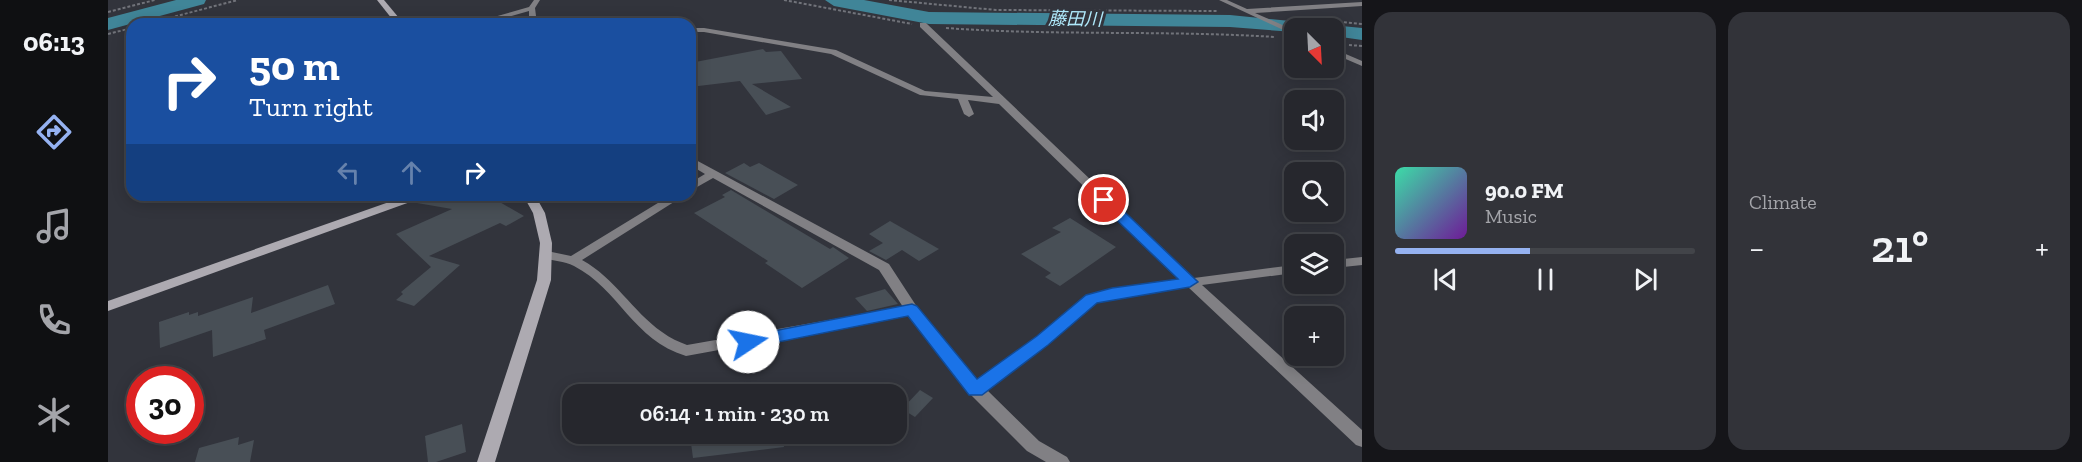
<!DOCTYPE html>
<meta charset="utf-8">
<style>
:root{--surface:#26272d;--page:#323339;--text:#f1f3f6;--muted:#a4a5aa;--line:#424449;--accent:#95b2f1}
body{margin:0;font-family:"Zilla Slab","Noto Sans JP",serif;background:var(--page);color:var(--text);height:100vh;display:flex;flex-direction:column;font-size:22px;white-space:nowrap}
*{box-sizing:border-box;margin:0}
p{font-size:20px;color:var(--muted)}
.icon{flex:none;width:33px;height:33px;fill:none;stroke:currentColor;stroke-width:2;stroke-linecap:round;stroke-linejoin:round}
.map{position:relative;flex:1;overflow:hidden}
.details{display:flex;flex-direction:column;gap:12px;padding:12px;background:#151519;width:720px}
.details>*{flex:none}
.banner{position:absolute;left:18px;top:18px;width:570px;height:183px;border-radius:18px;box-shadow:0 3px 15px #0003,0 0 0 2px var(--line);background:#1a4fa0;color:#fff;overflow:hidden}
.needle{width:39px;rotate:156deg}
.tools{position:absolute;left:1176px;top:18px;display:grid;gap:12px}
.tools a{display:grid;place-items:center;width:60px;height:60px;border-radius:12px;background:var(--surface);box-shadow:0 3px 15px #0003,0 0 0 2px var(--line);font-size:30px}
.speed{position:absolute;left:18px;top:366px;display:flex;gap:12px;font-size:30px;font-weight:700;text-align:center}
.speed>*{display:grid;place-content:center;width:78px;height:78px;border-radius:50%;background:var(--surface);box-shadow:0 3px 15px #0003,0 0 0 2px var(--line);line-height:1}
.speed .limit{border:9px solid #d22;background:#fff;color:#111}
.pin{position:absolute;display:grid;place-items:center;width:51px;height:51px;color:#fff;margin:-26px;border:3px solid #fff;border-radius:50%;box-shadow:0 2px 6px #0007}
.me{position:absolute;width:66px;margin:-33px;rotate:79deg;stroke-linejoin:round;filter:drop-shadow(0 0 4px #0008)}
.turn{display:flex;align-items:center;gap:21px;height:126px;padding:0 24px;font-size:27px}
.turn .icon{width:78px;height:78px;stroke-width:2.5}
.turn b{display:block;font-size:42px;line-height:51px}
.lanes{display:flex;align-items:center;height:57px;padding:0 24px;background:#0003;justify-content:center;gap:30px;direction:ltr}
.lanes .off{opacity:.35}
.big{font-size:45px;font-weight:600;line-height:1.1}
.details .card{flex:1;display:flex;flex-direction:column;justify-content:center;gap:9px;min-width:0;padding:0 21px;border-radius:18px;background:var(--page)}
.song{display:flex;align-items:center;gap:18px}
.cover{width:72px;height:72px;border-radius:9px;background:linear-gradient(135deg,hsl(160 70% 55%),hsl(280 70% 35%))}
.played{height:6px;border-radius:3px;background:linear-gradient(90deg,var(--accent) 45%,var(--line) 45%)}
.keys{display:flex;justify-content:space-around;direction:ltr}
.heat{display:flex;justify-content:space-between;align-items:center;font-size:33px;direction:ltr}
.details .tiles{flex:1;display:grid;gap:12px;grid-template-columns:repeat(2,1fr)}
.trip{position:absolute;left:454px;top:384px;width:345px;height:60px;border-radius:18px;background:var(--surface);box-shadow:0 3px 15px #0003,0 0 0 2px var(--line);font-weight:600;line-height:60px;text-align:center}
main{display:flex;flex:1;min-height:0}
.tab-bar{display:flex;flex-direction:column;width:108px;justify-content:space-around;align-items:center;background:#0f1012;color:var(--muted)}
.tab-bar .icon{width:42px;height:42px}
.tab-bar .current{color:var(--accent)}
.tab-bar b{font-size:27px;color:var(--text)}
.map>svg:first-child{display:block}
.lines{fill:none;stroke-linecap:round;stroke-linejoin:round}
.river{fill:#408598;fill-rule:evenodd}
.building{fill:#484f56}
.path{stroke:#71737a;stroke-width:2;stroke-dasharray:3 2;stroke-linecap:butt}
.street{fill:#818084;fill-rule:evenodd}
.secondary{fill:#adaab1;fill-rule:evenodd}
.route{fill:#1a73e8;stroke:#114b97;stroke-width:1.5}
.labels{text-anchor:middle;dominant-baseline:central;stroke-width:6;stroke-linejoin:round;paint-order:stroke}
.far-water-label{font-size:18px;font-style:italic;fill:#afe9fb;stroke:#32343c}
</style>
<main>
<nav class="tab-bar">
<b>06:13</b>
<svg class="icon current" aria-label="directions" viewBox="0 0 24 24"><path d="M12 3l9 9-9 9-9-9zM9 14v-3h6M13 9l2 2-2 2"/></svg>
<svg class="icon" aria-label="music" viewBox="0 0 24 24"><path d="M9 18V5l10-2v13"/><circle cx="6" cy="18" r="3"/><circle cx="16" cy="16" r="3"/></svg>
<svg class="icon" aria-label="phone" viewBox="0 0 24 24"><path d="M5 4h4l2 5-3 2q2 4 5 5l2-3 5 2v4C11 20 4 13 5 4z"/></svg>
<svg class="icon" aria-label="climate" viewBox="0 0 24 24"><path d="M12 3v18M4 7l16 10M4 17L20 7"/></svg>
</nav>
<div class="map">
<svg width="1254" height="462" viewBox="0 0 1254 462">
<rect width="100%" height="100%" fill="#32343c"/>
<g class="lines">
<g class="river">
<polygon points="68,0 98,0 96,4 0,30 0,18"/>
<polygon points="717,0 756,0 821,12 1122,15 1254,28 1254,40 1226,36 1226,28 1186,28 1186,32 1122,27 821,24 726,6"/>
</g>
</g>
<g class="building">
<polygon points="655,49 658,52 673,51 694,79 644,84 683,107 658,115 632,81 582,87 582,63"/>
<polygon points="636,163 642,167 651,163 690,185 666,199 617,173"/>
<polygon points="623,190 722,249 725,247 741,258 694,288 657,263 660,261 586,213 617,197 614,195"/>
<polygon points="320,195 383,197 416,216 398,226 392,223 321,256 352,265 306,306 288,300 295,294 293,292 323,267 288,234 344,209 309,203"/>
<polygon points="962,218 1008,247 952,286 937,277 943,273 913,254 953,232 944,228"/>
<polygon points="782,221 831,249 811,261 794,250 778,260 761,251 775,243 761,234"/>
<polygon points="220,285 227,304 156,330 158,339 105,357 104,330 52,348 51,322 81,312 81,315 90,312 90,316 145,297 143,313"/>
<polygon points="777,289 790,304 759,311 747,298"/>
<polygon points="812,390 825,398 807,417 794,409"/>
<polygon points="354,424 358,452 328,462 320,462 317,436"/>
<polygon points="601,434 673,434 676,447 585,458 583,443 602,441"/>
<polygon points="131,437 130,445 146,440 142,462 87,462 91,448"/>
</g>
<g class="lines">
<g class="path">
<polyline points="676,0 804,24"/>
<polyline points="781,0 888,10 1109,11"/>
<polyline points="0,12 47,0"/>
<polyline points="1211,20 1254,24"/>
<polyline points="38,24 130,0"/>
<path d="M838,28c110,8 219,2 329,9"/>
<polyline points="0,34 24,28"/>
<polyline points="1241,45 1254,46"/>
</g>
<g class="street">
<polygon points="426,0 432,0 427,8 429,24 421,24 421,11 375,24 361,24 421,7"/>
<polygon points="1111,0 1119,0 1139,9 1254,2 1254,6 1147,13 1186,30 1186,35"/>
<path d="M812,23h6l268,255 100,-13v8l-92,12 160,145v17l-6,-2 -168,-158 -76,10 -16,5 -49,42 -60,46 52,51 28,16 3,5h-24l-19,-11 -57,-57 -61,-79 -223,41c-53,-16 -67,-67 -112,-90 -10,-5 -21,-5 -31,-8l-2,-3 6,-4 24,5 100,-61h14l-103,65c33,18 50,51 80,72 8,6 17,10 25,13l216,-38 -24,-37 -166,-92 -23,13v-8l15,-9 -15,-9v-7l4,1 195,105 28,43 60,74 60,-45 49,-40 26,-8 68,-8 -181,-176 -31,-4 6,14 -5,3 -5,-3 -6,-15 -38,-4 -89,-41 -127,-22h-14v-4h14l132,22 89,41 68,6 -73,-70z"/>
<polygon points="1226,49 1254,61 1254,66 1226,54"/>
<polygon points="1254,257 1254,265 1226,268 1226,260"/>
</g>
<g class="secondary">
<polygon points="269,0 276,0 296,24 288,24"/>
<polygon points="301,195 318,195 316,197 0,311 0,301"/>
<polygon points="415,195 427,195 437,213 444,243 443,280 387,462 369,462 429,280 432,243 425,213"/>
</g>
</g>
<polygon class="route" points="996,196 1001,197 1090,282 1082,287 989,303 940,345 874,395 861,395 800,316 640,348 632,342 640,336 804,304 809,306 869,379 929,336 978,295 1004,288 1070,279 991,203 990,200"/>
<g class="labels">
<g class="far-water-label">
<text transform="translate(967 19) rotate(1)">藤田川</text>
</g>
</g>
</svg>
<div class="tools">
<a><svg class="needle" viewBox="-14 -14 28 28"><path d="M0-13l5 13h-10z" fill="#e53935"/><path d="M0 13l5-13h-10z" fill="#a4a5aa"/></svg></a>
<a><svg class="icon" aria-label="sound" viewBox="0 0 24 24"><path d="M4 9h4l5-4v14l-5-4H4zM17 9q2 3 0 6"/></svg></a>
<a><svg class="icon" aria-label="search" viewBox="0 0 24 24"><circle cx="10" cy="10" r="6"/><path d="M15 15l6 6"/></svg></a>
<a><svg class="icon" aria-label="layers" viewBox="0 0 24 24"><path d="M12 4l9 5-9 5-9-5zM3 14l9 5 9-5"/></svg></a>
<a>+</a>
</div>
<div class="speed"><div class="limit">30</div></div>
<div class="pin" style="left:996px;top:200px;background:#d93025"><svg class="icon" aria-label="arrive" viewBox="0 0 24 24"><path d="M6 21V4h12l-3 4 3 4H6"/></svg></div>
<svg class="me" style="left:640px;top:342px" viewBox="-20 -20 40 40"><circle r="19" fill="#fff"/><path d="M0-13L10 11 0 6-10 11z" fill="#1a73e8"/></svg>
<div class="trip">06:14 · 1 min · 230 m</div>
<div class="banner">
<div class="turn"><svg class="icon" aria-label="right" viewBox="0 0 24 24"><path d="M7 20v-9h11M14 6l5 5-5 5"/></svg><div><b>50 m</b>Turn right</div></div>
<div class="lanes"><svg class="icon off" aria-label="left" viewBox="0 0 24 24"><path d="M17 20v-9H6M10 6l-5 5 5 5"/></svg><svg class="icon off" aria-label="ahead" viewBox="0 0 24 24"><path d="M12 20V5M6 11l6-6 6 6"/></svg><svg class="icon" aria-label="right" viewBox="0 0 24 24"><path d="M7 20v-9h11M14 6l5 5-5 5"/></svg></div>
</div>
</div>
<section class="details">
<div class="tiles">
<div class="card">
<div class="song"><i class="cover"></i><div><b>90.0 FM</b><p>Music</p></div></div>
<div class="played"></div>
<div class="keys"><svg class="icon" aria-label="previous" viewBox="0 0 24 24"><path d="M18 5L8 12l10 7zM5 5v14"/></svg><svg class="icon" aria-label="pause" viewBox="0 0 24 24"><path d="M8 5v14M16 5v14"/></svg><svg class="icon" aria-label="next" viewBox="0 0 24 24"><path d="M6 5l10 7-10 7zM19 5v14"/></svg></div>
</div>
<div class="card"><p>Climate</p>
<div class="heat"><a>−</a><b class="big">21°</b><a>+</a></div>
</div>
</div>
</section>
</main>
